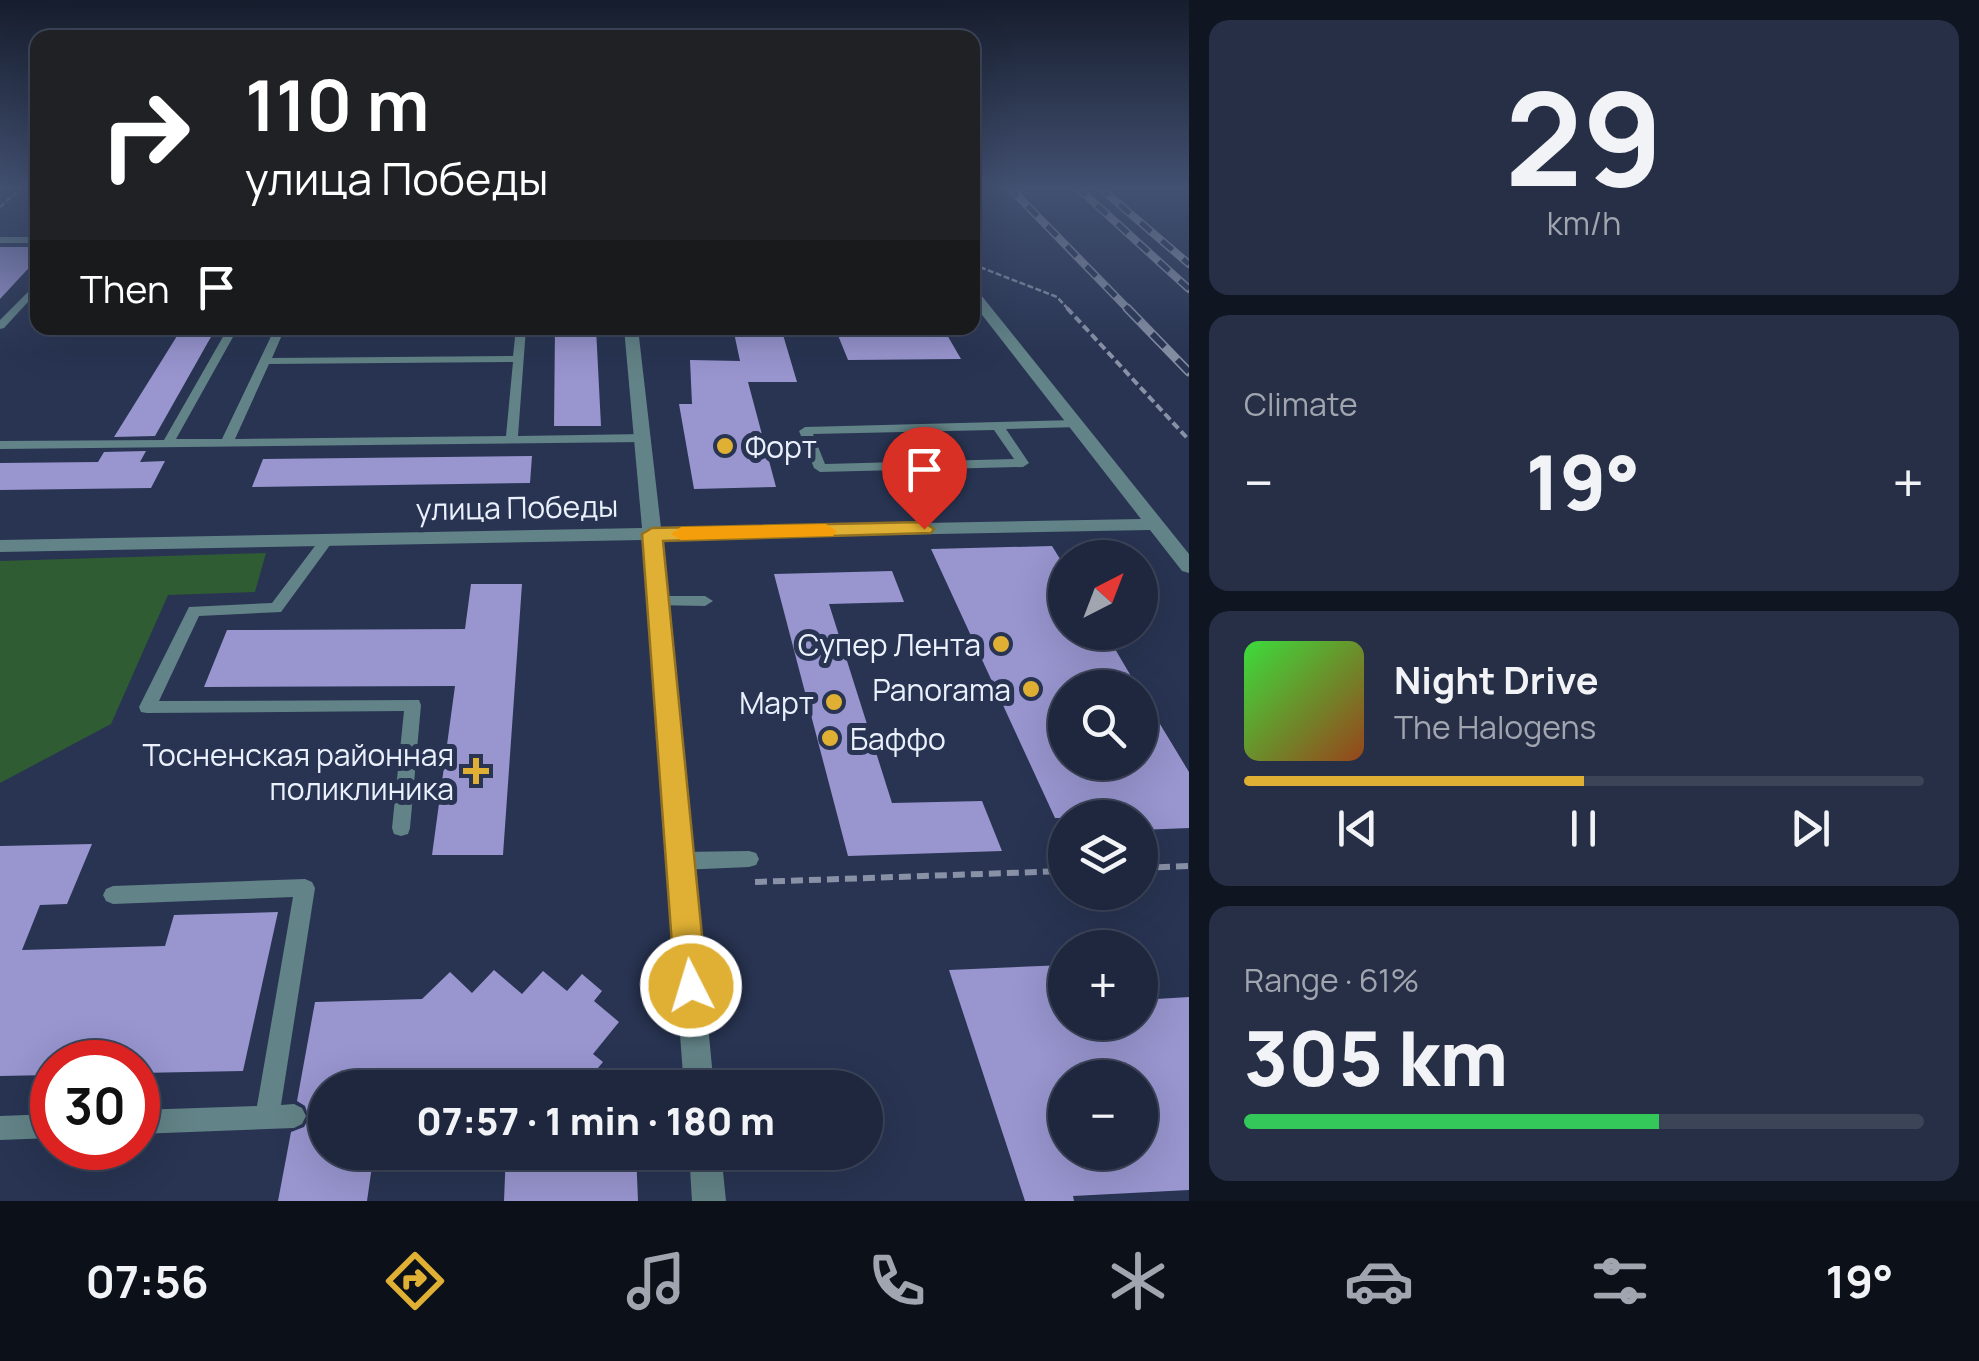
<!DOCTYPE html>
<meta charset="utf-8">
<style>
:root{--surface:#1e273e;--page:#262f45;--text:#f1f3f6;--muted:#a1a5b0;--line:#3c4458;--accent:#e0b034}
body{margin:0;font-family:Manrope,sans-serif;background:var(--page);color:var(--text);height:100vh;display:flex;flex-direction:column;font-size:38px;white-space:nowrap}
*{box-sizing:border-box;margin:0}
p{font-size:32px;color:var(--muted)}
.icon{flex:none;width:55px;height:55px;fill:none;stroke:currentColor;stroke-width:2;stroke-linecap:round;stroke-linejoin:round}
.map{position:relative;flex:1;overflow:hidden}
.details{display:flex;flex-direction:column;gap:20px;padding:20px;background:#101522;width:790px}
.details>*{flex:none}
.top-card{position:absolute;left:30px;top:30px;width:950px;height:305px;border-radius:20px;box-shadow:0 10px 40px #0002,0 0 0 2px var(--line);background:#202124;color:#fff;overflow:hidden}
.needle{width:65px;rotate:42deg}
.controls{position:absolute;left:1048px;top:540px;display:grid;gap:20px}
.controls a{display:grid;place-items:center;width:110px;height:110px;border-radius:50%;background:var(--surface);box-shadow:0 10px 40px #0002,0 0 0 2px var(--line);font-size:50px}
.speed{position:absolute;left:30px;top:1040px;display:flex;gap:20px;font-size:50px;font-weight:700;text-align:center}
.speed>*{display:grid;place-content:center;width:130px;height:130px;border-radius:50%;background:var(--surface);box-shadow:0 10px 40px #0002,0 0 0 2px var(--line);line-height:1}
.speed .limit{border:15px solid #d22;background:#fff;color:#111}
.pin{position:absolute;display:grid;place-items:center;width:85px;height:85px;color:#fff;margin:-102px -42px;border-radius:50% 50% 50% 0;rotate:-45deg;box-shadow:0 0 10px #0007}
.pin .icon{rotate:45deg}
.me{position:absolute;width:110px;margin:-55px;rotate:355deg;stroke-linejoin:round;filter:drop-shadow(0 0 8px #0008)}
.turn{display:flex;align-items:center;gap:35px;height:210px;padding:0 50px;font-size:45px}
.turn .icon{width:130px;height:130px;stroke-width:2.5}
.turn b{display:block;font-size:70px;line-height:85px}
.then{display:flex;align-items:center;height:95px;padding:0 50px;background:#0003;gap:20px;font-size:38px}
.big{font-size:75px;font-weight:800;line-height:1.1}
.details .widget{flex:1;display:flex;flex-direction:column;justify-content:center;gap:15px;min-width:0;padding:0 35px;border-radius:20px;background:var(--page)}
.details .dial{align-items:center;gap:0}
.dial b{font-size:130px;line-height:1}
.song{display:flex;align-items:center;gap:30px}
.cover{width:120px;height:120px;border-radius:15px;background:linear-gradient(135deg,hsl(120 70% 55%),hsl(20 70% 35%))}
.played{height:10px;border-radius:5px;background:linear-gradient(90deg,var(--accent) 50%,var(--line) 50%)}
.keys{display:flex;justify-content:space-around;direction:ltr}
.heat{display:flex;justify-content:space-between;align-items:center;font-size:55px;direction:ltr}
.charge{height:15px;border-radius:8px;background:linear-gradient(90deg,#34c759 61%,var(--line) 0)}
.trip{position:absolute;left:308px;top:1070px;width:575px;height:100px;border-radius:50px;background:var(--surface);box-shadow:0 10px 40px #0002,0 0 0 2px var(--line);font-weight:800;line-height:100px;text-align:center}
.dock{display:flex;height:160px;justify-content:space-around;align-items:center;background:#0c1019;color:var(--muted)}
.dock .icon{width:70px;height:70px}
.dock .current{color:var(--accent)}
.dock b{font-size:45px;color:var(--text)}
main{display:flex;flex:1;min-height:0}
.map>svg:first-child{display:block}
.green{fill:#2f5c33}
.building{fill:#9895cf;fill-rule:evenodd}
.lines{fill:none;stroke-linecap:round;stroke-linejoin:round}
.path-far2{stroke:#8891a6;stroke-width:2.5;stroke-dasharray:6 2.5;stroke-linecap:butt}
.path-far1{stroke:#8891a6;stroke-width:4;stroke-dasharray:8 4;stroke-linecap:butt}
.path{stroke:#8891a6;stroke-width:6;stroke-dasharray:12 6;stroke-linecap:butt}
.lane{fill:#628387;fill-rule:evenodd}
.street{fill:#628387;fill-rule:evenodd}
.rail-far1-casing{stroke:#838da2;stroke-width:8}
.rail-casing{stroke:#838da2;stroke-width:9}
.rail-far1{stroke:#283452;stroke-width:5;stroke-dasharray:14;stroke-linecap:butt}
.rail{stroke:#283452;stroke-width:6;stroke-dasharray:18;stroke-linecap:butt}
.route{fill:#e0b034;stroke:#927222;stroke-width:2.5}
.slow{fill:#f59e0b}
.poi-dot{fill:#e0b034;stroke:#283452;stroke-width:4}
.labels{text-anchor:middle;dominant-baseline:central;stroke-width:10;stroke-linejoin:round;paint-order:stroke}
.poi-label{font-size:30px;fill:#ebf1fc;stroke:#283452;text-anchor:end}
.street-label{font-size:30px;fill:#ebf1fc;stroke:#283452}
</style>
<main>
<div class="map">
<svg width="1189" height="1201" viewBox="0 0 1189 1201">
<rect width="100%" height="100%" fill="#283452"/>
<polygon class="green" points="266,553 255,592 168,595 111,724 0,783 0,561"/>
<g class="building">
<polygon points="0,247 38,247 38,258 0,299"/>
<polygon points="182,328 216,328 155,436 114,437"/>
<polygon points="555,328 596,328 601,426 554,426"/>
<polygon points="733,328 781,328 797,382 748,382 776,487 694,489 679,404 692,404 690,360 740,361"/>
<polygon points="835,328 943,328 961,359 848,360"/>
<polygon points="146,451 140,462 165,461 151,488 0,490 0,463 98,462 104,452"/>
<polygon points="532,456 530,483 252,487 263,459"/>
<polygon points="1052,546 1065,567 1065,632 1105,632 1138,688 1065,688 1065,762 1140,762 1140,691 1189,772 1189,828 1140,830 1140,818 1055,818 931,549"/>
<polygon points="892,571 904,602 829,604 892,803 982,801 1002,851 848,856 774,574"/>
<polygon points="471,584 522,584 503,855 432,855 455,686 204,687 227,630 465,629"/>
<polygon points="92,844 67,904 40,905 22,950 165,946 174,915 278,912 243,1071 138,1073 138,1062 52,1062 52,1075 0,1076 0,846"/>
<path d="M1065,965v57h75v-22l49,-3v193l-116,6 1,5h-49l-76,-231zM1065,1078h75v74h-75z"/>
<polygon points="494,970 522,994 543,971 567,991 582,974 602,991 594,1001 619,1022 593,1054 603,1062 582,1087 572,1079 325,1088 325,1152 374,1152 367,1201 278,1201 291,1132 304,1127 309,1118 305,1106 297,1101 315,1002 422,999 450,972 472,993"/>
<polygon points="506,1152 636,1152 638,1201 504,1201"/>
</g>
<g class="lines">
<g class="path-far2">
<polyline points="0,189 38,189"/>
<polyline points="0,207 21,188"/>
<polyline points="38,207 31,213 38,216"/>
<polyline points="972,264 1057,297 1069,310"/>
</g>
<polyline class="path-far1" points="1067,308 1189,440"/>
<g class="path">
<polyline points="1140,868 1189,866"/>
<polyline points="755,882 1065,871"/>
</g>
<g class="lane">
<rect x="0" y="237" width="38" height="6"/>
<polygon points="38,282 38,291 4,328 0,329 0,320"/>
<path d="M228,328h10l-62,111h46l53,-111h10l-13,30 241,-2 3,-28h10l-8,108 126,-2 6,4 -6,4 -644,7v-8l164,-1zM513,362l-7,74 -271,3 34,-75z"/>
<path d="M1076,420l6,4 -2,3 -74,2 23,34 -6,4 -203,5 -6,-4 -15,-37 6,-4zM994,430l20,29 -189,5 -12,-30z"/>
<polygon points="326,537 333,541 281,612 199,616 159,701 419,700 421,705 410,828 408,834 401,836 394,834 392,828 404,711 147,713 141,712 139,707 189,607 272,603 321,538"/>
<polygon points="658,596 705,596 713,601 705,606 653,605 650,601 653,597"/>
<polygon points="749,851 756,853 759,859 756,865 749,867 680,870 673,867 670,861 673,855 680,852"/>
<polygon points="305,879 312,882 315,888 281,1105 294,1104 302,1108 306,1116 302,1124 294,1128 138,1134 138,1110 257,1106 293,897 113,904 106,901 103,895 106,889 113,886"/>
<polygon points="52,1114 52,1138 0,1140 0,1116"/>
</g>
<g class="street">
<polygon points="972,289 977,290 1189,554 1189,573 1182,571 1150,530 662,539 714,1088 684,1088 643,540 0,552 0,540 642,528 624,328 638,328 661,528 1141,519 972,302"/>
<polygon points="689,1152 721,1152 726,1201 692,1201"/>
</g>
<g class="rail-far1-casing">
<g id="rail-far1">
<polyline points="1008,186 1129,310"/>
<polyline points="1076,186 1189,289"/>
<polyline points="1098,186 1189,264"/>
</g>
</g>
<g class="rail-casing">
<polyline id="rail" points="1127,308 1189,372"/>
</g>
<use href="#rail-far1" class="rail-far1"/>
<use href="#rail" class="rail"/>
</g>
<linearGradient id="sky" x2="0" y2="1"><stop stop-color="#161d2d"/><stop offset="0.53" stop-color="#425071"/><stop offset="1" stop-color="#425071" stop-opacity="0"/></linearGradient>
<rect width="1189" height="354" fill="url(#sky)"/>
<polygon class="route" points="924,522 934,529 931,533 663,541 707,986 702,997 691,1002 679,997 675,986 642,534 652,528"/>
<polygon class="slow" points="826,524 837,531 833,536 681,540 671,534 681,527"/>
<g class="poi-dot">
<circle cx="725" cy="446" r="10"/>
<circle cx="1001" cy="644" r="10"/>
<circle cx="1031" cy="689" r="10"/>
<circle cx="834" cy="702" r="10"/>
<circle cx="830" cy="738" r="10"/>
<path d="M471 756h10v10h10v10h-10v10h-10v-10h-10v-10h10z"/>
</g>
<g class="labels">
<g class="poi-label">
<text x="745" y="446" text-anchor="start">Форт</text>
<text x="981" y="644">Супер Лента</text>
<text x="1011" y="689">Panorama</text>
<text x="814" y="702">Март</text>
<text x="850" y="738" text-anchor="start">Баффо</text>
<text x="454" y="754">Тосненская районная<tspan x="454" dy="34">поликлиника</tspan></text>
</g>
<g class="street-label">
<text transform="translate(517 507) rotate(-1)">улица Победы</text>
</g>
</g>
</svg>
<div class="controls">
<a><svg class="needle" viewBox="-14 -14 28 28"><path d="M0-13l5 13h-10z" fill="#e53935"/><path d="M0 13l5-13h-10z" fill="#a1a5b0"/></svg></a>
<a><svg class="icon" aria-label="search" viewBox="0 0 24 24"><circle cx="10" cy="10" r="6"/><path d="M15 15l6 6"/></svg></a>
<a><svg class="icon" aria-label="layers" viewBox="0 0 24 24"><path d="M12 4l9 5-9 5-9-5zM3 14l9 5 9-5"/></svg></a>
<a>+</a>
<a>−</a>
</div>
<div class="speed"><div class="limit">30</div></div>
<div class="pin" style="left:924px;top:529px;background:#d93025"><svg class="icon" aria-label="arrive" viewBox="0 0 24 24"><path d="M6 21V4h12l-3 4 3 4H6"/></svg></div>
<svg class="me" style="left:691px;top:986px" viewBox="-20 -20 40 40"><circle r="17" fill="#e0b034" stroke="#fff" stroke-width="3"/><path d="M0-11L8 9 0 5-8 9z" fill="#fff"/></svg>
<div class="trip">07:57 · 1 min · 180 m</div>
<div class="top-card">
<div class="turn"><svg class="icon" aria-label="right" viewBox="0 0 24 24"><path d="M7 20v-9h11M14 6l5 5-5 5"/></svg><div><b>110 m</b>улица Победы</div></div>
<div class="then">Then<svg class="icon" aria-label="arrive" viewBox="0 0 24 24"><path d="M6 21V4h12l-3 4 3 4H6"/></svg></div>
</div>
</div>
<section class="details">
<div class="widget dial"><b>29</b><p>km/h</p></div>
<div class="widget"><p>Climate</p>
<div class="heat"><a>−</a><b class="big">19°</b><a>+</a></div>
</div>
<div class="widget">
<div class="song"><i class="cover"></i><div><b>Night Drive</b><p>The Halogens</p></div></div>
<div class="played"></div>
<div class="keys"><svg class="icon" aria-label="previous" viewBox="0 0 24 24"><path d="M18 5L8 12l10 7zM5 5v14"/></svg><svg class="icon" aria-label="pause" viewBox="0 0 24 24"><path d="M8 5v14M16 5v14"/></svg><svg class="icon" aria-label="next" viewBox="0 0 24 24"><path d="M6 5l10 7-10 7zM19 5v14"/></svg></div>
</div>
<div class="widget"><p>Range · 61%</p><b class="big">305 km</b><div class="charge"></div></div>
</section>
</main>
<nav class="dock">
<b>07:56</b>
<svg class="icon current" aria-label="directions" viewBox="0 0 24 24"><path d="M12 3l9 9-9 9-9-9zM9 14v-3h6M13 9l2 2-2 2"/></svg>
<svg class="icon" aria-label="music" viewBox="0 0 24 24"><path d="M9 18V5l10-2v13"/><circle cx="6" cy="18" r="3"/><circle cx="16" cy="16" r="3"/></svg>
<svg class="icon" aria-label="phone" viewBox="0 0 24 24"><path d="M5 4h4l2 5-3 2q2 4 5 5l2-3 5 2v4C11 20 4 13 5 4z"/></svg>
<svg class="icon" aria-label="climate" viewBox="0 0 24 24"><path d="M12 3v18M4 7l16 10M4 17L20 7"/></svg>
<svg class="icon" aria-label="car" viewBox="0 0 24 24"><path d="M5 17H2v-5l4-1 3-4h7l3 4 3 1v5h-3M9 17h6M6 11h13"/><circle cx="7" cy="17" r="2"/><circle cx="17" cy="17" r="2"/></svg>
<svg class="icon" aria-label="filters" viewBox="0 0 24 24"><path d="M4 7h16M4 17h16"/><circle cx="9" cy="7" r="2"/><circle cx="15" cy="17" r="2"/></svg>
<b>19°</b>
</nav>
